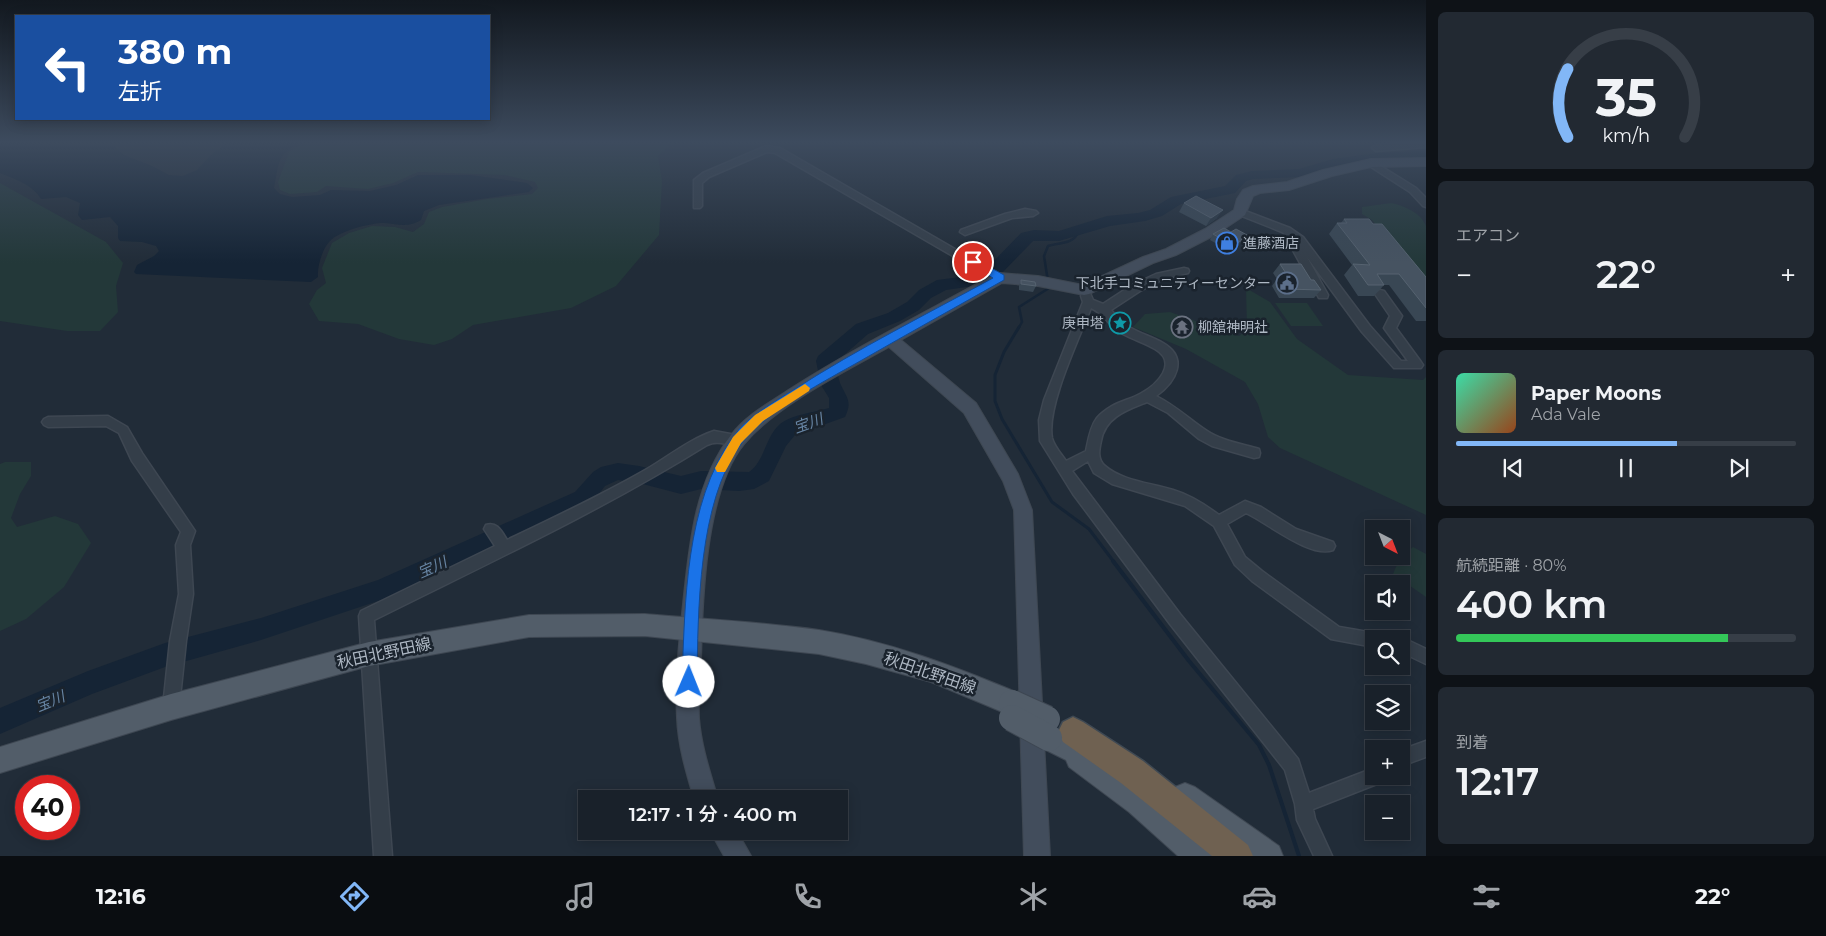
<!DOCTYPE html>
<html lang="ja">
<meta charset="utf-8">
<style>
:root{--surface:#19212a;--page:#222932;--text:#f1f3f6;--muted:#9fa3a8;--line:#373e47;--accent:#82b7f7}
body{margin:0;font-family:Montserrat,"Noto Sans JP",sans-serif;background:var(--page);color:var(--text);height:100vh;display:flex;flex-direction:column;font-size:19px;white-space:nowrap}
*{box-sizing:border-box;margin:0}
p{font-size:16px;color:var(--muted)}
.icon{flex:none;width:28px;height:28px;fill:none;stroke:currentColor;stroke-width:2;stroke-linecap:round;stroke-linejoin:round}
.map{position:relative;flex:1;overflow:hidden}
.drawer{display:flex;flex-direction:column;gap:12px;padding:12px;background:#0e1217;width:400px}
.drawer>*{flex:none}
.top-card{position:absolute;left:15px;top:15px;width:475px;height:105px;border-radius:0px;box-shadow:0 2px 12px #0003,0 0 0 1px var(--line);background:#1a4fa0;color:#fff;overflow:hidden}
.needle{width:32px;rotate:138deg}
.tools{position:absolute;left:1365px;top:520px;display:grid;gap:10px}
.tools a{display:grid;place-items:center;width:45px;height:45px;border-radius:0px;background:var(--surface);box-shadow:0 2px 12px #0003,0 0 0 1px var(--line);font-size:25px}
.speed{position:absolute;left:15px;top:775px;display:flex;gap:10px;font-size:25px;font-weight:700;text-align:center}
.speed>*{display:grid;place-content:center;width:65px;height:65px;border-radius:50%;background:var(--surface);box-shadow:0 2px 12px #0003,0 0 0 1px var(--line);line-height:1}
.speed .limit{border:8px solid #d22;background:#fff;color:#111}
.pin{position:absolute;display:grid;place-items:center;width:42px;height:42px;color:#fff;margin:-21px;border:2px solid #fff;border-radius:50%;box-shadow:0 1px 5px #0007}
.me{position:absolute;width:55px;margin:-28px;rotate:1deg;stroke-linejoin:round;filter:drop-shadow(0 0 4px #0008)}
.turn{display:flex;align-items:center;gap:18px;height:105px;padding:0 20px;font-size:22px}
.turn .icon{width:65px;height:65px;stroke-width:2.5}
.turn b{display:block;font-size:35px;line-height:42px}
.big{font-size:38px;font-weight:600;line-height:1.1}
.drawer .tile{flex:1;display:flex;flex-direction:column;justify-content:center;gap:8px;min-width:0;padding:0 18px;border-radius:8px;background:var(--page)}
.drawer .dial{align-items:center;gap:0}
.dial svg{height:130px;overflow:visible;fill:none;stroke:var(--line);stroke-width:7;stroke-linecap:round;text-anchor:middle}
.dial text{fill:var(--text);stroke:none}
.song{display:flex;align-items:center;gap:15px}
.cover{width:60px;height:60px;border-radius:8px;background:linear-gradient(135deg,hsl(160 70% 55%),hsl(20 70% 35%))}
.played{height:5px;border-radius:2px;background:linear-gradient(90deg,var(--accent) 65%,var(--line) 65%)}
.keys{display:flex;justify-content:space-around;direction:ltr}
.heat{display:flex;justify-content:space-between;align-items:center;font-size:28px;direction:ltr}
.charge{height:8px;border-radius:4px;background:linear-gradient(90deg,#34c759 80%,var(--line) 0)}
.trip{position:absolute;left:578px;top:790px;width:270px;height:50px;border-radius:0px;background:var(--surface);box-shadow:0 2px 12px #0003,0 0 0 1px var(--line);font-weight:600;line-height:50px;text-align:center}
.tab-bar{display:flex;height:80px;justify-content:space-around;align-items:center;background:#0a0d11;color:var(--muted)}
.tab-bar .icon{width:35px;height:35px}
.tab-bar .selected{color:var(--accent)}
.tab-bar b{font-size:22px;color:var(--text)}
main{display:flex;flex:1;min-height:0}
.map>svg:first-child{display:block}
.green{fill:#233839}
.water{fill:#152435}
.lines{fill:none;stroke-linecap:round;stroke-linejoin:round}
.stream-far2{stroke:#152435;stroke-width:2.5}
.stream-far1{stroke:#152435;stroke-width:3}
.stream{stroke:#152435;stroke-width:4}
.river{fill:#152435;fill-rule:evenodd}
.street-casing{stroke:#3e4752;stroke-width:3}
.secondary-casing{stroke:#3e4752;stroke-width:2}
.primary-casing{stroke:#3e4752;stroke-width:2}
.highway-casing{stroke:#3f4953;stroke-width:3}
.street{fill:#343e49;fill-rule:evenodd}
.secondary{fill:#424d5c;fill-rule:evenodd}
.primary{fill:#525d69;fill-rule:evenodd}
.highway{fill:#6f6151;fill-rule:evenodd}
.primary-bridge-casing{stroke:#3e4752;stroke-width:28;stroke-linecap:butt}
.primary-bridge{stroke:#525d69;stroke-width:26}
.wall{fill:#394754}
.shaded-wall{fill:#2a3744}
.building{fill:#465361;stroke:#566370}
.route{fill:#1a73e8;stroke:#114b97}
.slow{fill:#f59e0b}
.labels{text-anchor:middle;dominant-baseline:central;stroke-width:5;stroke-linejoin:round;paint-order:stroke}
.poi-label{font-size:14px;fill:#afb9c5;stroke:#1a232d;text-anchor:start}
.water-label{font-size:15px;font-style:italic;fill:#6785a4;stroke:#1a232d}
.near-street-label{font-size:16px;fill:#afb9c5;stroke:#1a232d}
</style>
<main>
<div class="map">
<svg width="1426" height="856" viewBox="0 0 1426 856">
<rect width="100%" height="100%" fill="#212c38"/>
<g class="green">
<polygon points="303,143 673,143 658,156 662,181 659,235 616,286 571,308 473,325 452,339 434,345 399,339 358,324 319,321 309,304 317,290 326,283 322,268 332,243 349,233 372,226 395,227 413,232 424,224 429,212 442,207 487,199 532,194 538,188 535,182 505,175 418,172 393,183 368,189 326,186 317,192 290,194 280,190 278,182 289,152"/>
<polygon points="0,183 106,242 123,263 116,286 118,312 100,331 67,331 0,321"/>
<path d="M1391,203c14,3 30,10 35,23v60l-54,-66 -10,-6v-7z"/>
<polygon points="1246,288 1270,302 1297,339 1348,375 1423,380 1426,377 1426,515 1280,448 1268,437 1258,404 1245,382 1186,349 1133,327 1145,314 1170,312 1239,336 1247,330"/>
<polygon points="1275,303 1307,303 1323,326 1291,326"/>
<polygon points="5,462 31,462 31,476 20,494 11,518 17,527 55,516 78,524 91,543 64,587 26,619 0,631 0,464"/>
<polygon points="1413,547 1426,554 1426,597 1393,574 1399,560"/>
</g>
<path class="water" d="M0,143l113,3 11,9 28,11 17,9 14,1 14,-6 15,-16 15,-11h71c-22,14 -19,21 -24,45l6,6 12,3 28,-2 11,-5 39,1 26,-6 22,-10h52l57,8 6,5 -4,4 -90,13 -15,6 -3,9c-13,8 -22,4 -37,3 -14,0 -45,8 -54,18 -8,8 -13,26 -12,36l-7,5 -175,-8 -2,-2 3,-7 17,-9 5,-5 -3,-5 -14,-4 -22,-1 -2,-3v-12l-8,-9 -28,3 -4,-5 2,-12 -14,-6 -25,2c-8,-14 -26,-20 -41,-26z"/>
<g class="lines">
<path class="stream-far2" d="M1018,329l4,-7 -3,-15 30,-19 -5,-32 4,-10c12,-4 25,-1 31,-15"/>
<polyline class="stream-far1" points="1019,327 1004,352 995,375 995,401 1002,419 1052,502 1089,529 1114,562"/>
<polyline class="stream" points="1113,561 1189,661 1259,745 1269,765 1299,856"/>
<path class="river" d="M1426,151v8l-48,2 -43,6 -35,10 -47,2 -7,2 -11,12 -54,11 -19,12 -17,5 -35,5 -51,15h-26l-31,32 -15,11 -41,6 -15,8 -12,12 -19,11 -32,13 -33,29c2,7 3,14 5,20 6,14 13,18 5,34l-50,18 -9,11 -17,35 -15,8 -15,2 -38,-2 -20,5 -42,-11 -21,-3 -13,6 -14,18 -201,93 -129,43 -96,27 -73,27 -92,40v-26l88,-37 77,-28 96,-25 117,-38 197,-88 18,-20 8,-5 17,-4 21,3 42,10 20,-5 48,1c16,-11 16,-35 31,-48 11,-9 35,-12 49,-16v-10l-8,-13 -5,-24 2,-5 38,-32 32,-11 19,-11 12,-12 18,-10 39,-5 14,-10 31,-32 13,-3 25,1 48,-15 31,-3 12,-3 21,-13 54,-11 11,-11 16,-4 47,-2 34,-10 45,-6z"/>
<g class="street-casing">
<g id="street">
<polygon points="1406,143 1426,143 1426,147 1376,151 1372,148 1376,145"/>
<polygon points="766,146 780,148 1005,278 1004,281 996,281 775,153 767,152 709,177 702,183 702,206 700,208 694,208 694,180 703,173"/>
<polygon points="1371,160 1416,188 1426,198 1426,207 1423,206 1410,192 1368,165 1368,161"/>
<polygon points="1025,209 1036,211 1038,213 1033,216 1012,218 965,235 960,232 961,230 1005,214"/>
<polygon points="1240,209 1290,228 1303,237 1370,326 1401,361 1408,361 1384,328 1390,316 1375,294 1380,290 1384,291 1402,316 1396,328 1421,362 1423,365 1421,368 1394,368 1362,332 1307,257 1328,295 1327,298 1319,298 1289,243 1293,240 1282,232 1237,214 1235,212"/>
<path d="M1184,268l4,1 1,2 -1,2 -25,6 -23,12 -29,19c6,7 11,14 20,18 10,6 22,9 32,15 26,15 13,39 -7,53 20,10 33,23 51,35 15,10 35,13 52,18l1,4 -1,4 -5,1 -42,-12 -13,-7 -31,-26 -21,-11c-20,8 -42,15 -46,39 -2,9 -4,18 4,25 17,15 46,17 68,24 17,5 31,14 46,25l26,-14 16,6 35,22 37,13 2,4 -2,4c-22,9 -67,-28 -87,-37l-19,11 18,33 17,14 77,56 35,6 5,2 2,4h-7v8l-43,-8 -79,-58 -17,-16 -21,-39 -29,-20 -73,-22 -18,-11 -6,-12 -16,10 108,143 118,145 11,34 65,-25v8h10l-2,6 -69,27 2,10 17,37h-18l-17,-36 -2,-16 -10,-34 -115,-146 -97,-130 -33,-53 -1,-21 5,-20 39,-98 -2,-6 1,-3h8l3,7 10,4 29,-19 24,-11zM1091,308c14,6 19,20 32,26 11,6 22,9 32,15 24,14 2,36 -15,45 -9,5 -19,7 -28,12 -5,3 -12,8 -15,12 -7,9 -9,23 -11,33l-20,10c-4,-6 -12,-15 -14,-23 -6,-31 27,-99 39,-130z"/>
<polygon points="108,416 127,427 142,453 195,531 190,545 193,594 186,641 179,707 177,713 171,715 165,713 163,707 170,641 179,594 176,545 181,532 132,461 119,433 106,426 48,427 44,425 42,422 44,419 48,417"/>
<path d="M714,431l27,5 2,4 -2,4c-12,4 -20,-5 -34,1 -106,66 -221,119 -333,175l18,236h-18l-15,-240 2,-5 134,-65 -11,-17 2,-4c11,-4 16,7 21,15 48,-23 95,-45 140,-71 22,-13 43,-30 67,-38z"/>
<polygon points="1401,637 1426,649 1426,664 1401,652 1401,639 1396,639"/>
<polygon points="1426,741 1426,757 1401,766 1401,750"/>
</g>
</g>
<g class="secondary-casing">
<g id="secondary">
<path d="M1426,158v8l-55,1 -39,9 -43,14 -29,3 -7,3 -8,19 -30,20 -39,20 -23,8 -64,31 -5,1 -46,-9 -36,-3 -101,57 75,63 42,71 14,36 18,346h-26l-10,-346 -11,-29 -39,-68 -75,-66c-45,25 -112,58 -145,97 -39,47 -42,160 -43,220 -1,18 -3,36 -2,54 2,27 11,54 19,81h-24c-8,-27 -16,-54 -17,-81 -2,-38 2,-77 6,-114 6,-57 11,-121 48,-169 15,-20 38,-32 59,-46 66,-42 136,-77 205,-115l5,-1 38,3 45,9 60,-28 23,-8 39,-20 29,-19 3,-11 6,-9 10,-4 34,-4 36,-12 48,-11z"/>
<polygon points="710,831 737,831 751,856 724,856"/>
</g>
</g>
<g class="primary-casing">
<g id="primary">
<path d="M645,614c58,5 117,8 174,16 70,11 137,37 202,64l4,9 -4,9 -9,4 -81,-34 -65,-18 -47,-10 -174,-18 -116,1 -160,29 -198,54 -171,53v-26l171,-53 198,-52 160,-27z"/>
<polygon points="1049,725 1103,751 1106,762 1149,792 1209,846 1213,856 1178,856 1129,812 1069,767 1066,760 1040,747 1036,738 1040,729"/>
<polygon points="1185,783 1195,787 1279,846 1283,856 1245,856 1175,807 1171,797 1175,787"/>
</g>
</g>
<g class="highway-casing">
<polygon id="highway" points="1073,717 1083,722 1143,761 1248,845 1253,856 1212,856 1121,783 1063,742 1058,732 1063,722"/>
</g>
<use href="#street" class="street"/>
<use href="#secondary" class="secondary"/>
<use href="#primary" class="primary"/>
<use href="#highway" class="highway"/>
<g class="primary-bridge-casing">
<g id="primary-bridge">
<polyline points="1012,703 1047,719"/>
<polyline points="1012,718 1049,738"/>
</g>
</g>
<use href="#primary-bridge" class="primary-bridge"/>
</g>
<g class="wall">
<polygon points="1184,203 1217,218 1206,226 1179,212"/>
<polygon points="1344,219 1373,224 1426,277 1426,321 1416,321 1389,285 1384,285 1374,296 1358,296 1344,275 1352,265 1329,234 1337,223 1341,223"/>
<polygon points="1213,234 1243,241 1240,243 1238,246 1230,251 1210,240"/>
<polygon points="1280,264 1311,280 1321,290 1314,298 1279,298 1272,286 1277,279 1273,273"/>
<polygon points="1021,280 1036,286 1033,292 1019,290 1019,286"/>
</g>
<g class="shaded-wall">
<polygon points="1223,210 1217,218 1206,226 1211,218"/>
<polygon points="1247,235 1238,246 1230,251 1233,246"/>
</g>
<g class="building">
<polygon points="1196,196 1223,210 1211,218 1184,203"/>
<polygon points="1344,219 1369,219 1373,224 1382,224 1426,277 1426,308 1399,274 1377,274 1384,285 1368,285 1353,264 1370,265 1337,223 1347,223"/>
<polygon points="1224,228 1231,232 1236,229 1247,235 1241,239 1242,240 1233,246 1213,234"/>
<polygon points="1280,264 1301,264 1311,280 1314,280 1321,290 1286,289 1279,278 1289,278"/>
<polygon points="1021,280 1035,282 1036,286 1021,284"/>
</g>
<linearGradient id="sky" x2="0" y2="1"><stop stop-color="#12181f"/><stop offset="0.54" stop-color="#3d4b5e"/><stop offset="1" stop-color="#3d4b5e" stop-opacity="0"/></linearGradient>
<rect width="1426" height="263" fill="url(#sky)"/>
<path class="route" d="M973,258l31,17v5c-48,27 -95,53 -142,80 -35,20 -98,52 -121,84 -43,58 -43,167 -44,238l-3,5 -5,2 -5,-2 -2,-5c3,-78 3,-179 51,-245 15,-21 40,-34 62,-48 64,-41 132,-75 198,-111l-24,-14v-5z"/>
<polygon class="slow" points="805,384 810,388 809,391 763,421 741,443 725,472 717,472 715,468 733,437 755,415"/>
<defs>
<g id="shop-ring" transform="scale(1.125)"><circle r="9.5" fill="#1a232d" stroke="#3f7fe0" stroke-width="1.5"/><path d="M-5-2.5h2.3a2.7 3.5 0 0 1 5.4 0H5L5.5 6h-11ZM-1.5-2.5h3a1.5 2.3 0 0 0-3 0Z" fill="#3f7fe0"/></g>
<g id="civic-ring" transform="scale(1.125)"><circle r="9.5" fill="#1a232d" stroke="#5c6f8a" stroke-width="1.5"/><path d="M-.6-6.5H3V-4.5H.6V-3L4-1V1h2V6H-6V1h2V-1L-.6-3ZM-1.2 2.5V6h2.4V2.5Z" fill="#5c6f8a"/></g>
<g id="sight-ring" transform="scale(1.125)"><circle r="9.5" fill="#1a232d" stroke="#0f9aa8" stroke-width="1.5"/><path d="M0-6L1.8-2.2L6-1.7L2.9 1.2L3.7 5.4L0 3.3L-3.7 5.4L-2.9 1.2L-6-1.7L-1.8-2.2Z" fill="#0f9aa8"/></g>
<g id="temple-ring" transform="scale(1.125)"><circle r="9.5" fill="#1a232d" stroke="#6b7280" stroke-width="1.5"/><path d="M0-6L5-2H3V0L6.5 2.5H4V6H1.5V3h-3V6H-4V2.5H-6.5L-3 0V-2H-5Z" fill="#6b7280"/></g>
</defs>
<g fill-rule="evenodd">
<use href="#shop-ring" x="1227" y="243"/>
<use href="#civic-ring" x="1287" y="283"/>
<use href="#sight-ring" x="1120" y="323"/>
<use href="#temple-ring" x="1182" y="327"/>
</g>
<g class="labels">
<g class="poi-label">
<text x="1243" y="243">進藤酒店</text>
<text x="1271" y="283" text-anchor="end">下北手コミュニティーセンター</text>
<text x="1104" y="323" text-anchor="end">庚申塔</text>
<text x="1198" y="327">柳舘神明社</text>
</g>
<g class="water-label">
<text transform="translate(808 423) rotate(-20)">宝川</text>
<text transform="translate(432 567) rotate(-24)">宝川</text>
<text transform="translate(50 701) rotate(-22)">宝川</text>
</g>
<g class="near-street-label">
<text transform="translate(384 653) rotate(-12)">秋田北野田線</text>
<text transform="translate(930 673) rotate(19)">秋田北野田線</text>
</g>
</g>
</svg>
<div class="tools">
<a><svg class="needle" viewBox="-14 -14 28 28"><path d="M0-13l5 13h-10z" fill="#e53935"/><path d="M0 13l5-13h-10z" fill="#9fa3a8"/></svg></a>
<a><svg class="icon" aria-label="sound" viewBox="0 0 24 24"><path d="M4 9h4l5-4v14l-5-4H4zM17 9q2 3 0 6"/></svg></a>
<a><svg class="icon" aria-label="search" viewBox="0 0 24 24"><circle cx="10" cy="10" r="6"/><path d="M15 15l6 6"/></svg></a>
<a><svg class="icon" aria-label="layers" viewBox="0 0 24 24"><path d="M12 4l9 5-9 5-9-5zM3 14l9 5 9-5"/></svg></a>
<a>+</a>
<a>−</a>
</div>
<div class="speed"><div class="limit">40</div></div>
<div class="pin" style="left:973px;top:262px;background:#d93025"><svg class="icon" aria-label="arrive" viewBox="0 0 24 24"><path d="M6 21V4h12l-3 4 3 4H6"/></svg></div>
<svg class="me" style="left:689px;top:682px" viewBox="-20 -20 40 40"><circle r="19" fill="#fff"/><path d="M0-13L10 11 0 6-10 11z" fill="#1a73e8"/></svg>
<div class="trip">12:17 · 1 分 · 400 m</div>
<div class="top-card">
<div class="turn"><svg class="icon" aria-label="left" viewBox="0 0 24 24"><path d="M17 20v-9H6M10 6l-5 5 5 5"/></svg><div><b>380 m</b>左折</div></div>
</div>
</div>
<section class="drawer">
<div class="tile dial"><svg viewBox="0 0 100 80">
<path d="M14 69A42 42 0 1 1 86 69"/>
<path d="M14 69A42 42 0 0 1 14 27" stroke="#82b7f7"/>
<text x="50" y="56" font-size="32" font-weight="700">35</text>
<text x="50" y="72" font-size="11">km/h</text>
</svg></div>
<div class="tile"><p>エアコン</p>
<div class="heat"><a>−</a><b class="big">22°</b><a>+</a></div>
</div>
<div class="tile">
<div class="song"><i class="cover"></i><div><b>Paper Moons</b><p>Ada Vale</p></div></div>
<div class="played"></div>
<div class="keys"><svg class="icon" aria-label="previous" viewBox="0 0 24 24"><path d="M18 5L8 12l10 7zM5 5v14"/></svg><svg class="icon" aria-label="pause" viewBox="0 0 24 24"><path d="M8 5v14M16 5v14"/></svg><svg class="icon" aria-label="next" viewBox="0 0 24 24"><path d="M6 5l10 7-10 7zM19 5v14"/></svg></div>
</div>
<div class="tile"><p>航続距離 · 80%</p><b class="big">400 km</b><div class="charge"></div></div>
<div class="tile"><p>到着</p><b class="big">12:17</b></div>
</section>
</main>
<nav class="tab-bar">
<b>12:16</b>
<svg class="icon selected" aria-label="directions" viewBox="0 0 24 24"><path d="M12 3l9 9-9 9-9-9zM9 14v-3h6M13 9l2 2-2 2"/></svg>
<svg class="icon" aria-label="music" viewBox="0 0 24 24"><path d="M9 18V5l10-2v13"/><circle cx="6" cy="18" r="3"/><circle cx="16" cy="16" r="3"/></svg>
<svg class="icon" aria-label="phone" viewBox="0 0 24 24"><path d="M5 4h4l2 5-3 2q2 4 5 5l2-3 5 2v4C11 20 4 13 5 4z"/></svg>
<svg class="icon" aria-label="climate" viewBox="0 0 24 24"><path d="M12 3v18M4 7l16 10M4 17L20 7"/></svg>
<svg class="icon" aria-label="car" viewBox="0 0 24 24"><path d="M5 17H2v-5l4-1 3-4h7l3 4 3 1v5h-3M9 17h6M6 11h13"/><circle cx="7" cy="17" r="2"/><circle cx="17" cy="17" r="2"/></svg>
<svg class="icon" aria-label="filters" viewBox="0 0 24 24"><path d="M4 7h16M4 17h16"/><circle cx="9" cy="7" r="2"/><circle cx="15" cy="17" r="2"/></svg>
<b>22°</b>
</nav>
